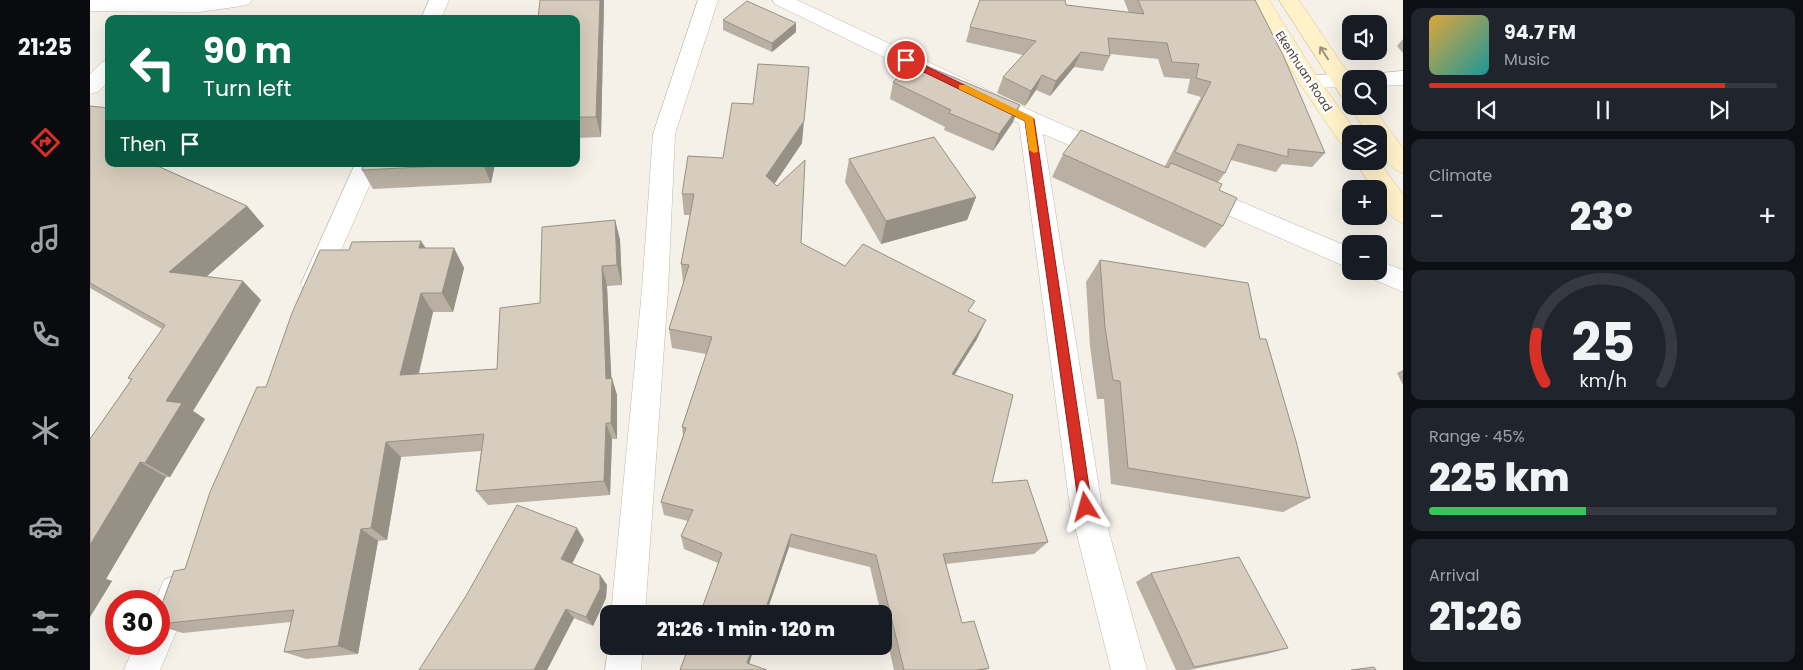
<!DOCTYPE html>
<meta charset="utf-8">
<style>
:root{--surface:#171b24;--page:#20242c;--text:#f1f3f6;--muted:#9ea1a6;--line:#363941;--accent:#d93025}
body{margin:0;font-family:Poppins,sans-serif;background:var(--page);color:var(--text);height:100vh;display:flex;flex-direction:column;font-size:19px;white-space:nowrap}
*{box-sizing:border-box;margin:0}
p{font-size:16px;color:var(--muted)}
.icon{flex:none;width:28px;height:28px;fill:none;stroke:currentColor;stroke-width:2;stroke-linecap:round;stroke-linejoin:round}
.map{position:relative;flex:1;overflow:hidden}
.details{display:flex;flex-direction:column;gap:8px;padding:8px;background:#0d0f14;width:400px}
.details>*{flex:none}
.guide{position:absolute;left:15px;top:15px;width:475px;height:152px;border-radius:10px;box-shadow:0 5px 20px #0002;background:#0b6e4f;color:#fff;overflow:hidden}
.controls{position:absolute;left:1252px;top:15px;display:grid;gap:10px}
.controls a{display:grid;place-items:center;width:45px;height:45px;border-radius:10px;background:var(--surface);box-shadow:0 5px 20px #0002;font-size:25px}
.speed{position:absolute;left:15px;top:590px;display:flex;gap:10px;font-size:25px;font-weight:700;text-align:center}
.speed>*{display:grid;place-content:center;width:65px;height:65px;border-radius:50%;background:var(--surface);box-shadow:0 5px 20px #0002;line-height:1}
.speed .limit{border:8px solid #d22;background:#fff;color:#111}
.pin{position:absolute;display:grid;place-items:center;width:42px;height:42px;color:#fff;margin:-21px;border:2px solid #fff;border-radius:50%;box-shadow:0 1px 5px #0007}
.me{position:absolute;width:55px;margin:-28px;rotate:352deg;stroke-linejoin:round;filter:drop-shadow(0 0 4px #0008)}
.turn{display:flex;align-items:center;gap:18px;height:105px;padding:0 15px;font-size:22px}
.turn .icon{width:65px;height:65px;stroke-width:2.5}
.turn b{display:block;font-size:35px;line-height:42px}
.then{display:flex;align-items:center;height:48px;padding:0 15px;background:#0003;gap:10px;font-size:19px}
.big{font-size:38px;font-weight:800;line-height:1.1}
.details .card{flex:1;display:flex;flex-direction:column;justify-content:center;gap:8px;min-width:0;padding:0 18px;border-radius:10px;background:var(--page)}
.details .dial{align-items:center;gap:0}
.dial svg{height:130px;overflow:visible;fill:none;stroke:var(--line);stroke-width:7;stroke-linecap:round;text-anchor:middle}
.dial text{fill:var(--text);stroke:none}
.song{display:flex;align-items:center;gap:15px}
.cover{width:60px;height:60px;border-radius:8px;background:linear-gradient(135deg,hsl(40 70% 55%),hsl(180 70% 35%))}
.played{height:5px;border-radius:2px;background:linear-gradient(90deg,var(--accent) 85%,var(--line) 85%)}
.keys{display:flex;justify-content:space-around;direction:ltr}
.heat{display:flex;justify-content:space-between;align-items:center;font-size:28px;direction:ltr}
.charge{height:8px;border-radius:4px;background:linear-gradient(90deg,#34c759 45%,var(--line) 0)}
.trip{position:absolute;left:510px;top:605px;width:292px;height:50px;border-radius:10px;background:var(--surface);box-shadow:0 5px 20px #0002;font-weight:800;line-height:50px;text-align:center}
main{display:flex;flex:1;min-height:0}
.tabs{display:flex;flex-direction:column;width:90px;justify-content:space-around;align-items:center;background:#090b0e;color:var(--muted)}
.tabs .icon{width:35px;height:35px}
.tabs .on{color:var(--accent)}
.tabs b{font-size:22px;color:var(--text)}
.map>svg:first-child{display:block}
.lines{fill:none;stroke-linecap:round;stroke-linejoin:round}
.minor-casing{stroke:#c1b9ab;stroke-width:1}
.secondary-casing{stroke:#d6c598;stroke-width:1}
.minor{fill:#fff;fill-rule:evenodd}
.secondary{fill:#fff1c8;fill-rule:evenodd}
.wall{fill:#b9b0a3}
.shaded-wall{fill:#969085}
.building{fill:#d7cdbe;stroke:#969085}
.oneway{stroke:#9b9078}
.route{fill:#d93025;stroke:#8d1f18}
.slow{fill:#f59e0b}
.labels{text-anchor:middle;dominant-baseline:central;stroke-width:5;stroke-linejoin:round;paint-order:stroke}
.far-street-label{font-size:12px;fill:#494137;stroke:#fff}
</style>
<main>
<nav class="tabs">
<b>21:25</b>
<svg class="icon on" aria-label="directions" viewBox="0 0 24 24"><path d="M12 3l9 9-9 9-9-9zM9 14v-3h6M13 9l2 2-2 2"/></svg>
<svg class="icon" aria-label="music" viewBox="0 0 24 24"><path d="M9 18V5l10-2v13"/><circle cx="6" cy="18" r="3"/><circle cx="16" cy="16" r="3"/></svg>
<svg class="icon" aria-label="phone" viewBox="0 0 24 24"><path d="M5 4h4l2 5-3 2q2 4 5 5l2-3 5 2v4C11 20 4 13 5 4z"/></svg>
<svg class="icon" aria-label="climate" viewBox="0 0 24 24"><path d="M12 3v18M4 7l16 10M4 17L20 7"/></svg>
<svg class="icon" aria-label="car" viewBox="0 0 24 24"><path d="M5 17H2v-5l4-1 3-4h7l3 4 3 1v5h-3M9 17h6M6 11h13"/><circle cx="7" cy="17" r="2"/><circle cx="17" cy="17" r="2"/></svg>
<svg class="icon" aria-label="filters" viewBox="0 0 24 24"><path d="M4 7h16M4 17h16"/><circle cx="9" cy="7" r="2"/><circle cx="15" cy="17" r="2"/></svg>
</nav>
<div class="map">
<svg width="1313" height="670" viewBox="0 0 1313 670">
<rect width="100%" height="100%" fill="#f5f1e9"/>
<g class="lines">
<g class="minor-casing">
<g id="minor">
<polygon points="0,0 162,0 159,4 152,6 109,12 0,11"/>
<polygon points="339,0 359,0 351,19 331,19"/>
<polygon points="608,0 628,0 585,134 578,290 555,614 521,614 552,290 563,134"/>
<polygon points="682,0 707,0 948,114 1027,148 1031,154 1027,160 1019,162 953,134 1012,507 1057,670 1021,670 980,507 929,123 685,4"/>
<polygon points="19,60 19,80 8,92 0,94 0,74 12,62"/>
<polygon points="1313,71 1313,85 1289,86 1289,79 1279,79 1282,74"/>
<polygon points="1261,73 1269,75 1271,79 1261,79 1261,87 1219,88 1211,86 1208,81 1211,76"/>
<polygon points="265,164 289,164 233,291 224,295 215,291 211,284"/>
<polygon points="1109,184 1261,248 1261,269 1101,199 1097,193 1101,187"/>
<polygon points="1289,261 1313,270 1313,292 1280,278 1276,271 1289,271"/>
<polygon points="86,575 98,580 103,592 70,670 34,670 45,644 69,644 69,601 65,601 74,580"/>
<polygon points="519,643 519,646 553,646 551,670 515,670"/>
</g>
</g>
<g class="secondary-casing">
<g id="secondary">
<polygon points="1159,0 1179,0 1227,77 1268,134 1261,134 1261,149 1253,147 1208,81"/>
<polygon points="1189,0 1209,0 1262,79 1261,101 1253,99"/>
<path d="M1261,102v4h21l31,42v25c-17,-5 -24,-23 -24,-39h-11l-19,-28z"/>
<path d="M1265,161h24l24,34v28c-13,-4 -24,-20 -24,-34h-6z"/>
</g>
</g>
<use href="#minor" class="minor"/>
<use href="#secondary" class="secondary"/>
</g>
<g class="wall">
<polygon points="514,0 511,137 486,138 486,19"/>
<polygon points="1034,0 1165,0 1235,153 1222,167 1192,164 1186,172 1141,160 1135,173 1128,182 1129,190 1133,226 1115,248 962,177 973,154 1075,166 1111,97 1097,93 1100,79 1074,77 1068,59 1020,54 1020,56 1013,71 984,67 960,96 946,90 935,106 907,93 913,77 933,55 876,42 880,27 976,5 1039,13"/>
<polygon points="633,20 706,23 706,32 682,52 633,30"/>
<polygon points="1313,39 1313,53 1307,46"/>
<polygon points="803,82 923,122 903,151 854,130 855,127 800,99"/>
<polygon points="0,106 19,164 65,164 64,164 157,206 174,226 117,276 171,300 103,411 115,419 80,477 76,477 16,579 22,581 0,617 0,439 41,380 38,378 72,329 0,288"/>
<polygon points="712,143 684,184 711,243 755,266 880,312 887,339 864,375 902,483 958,542 944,554 856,564 872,623 899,668 896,670 804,670 794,626 794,614 791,614 780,567 699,547 676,614 610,614 628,563 594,549 591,536 598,521 574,515 571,502 593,435 592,427 616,354 582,348 579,329 593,283 591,264 600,215 594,215 592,194 633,158"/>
<polygon points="759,159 886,197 877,220 791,244 755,182"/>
<polygon points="273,164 405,164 401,183 283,189 272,170"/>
<polygon points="525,220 530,240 532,285 517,286 521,378 527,395 527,439 522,439 520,495 398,505 386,491 391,451 311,457 297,540 288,541 268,654 216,659 194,652 201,622 93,633 69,626 69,612 95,569 176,387 259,250 331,241 336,248 364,248 374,268 363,312 343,312 329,374 407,369 450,303"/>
<polygon points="1010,260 1170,339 1220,498 1193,512 1021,484 1014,399 1007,399 1000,346 996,282"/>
<polygon points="1313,370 1313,385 1307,373"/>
<polygon points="494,540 482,563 510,575 517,585 516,598 503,626 484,618 457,670 329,670"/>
<polygon points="1061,573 1198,648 1177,654 1099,670 1086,670 1046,582"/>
</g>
<g class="shaded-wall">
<polygon points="510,0 514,0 511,137 506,117"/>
<polygon points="706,23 706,32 682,52 682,43"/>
<polygon points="991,52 984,67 960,96 966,81"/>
<polygon points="952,75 946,90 935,106 941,91"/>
<polygon points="930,105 923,122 903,151 909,134"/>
<polygon points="714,121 712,143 675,198 676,176"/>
<polygon points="393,164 405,164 401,183"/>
<polygon points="886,197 877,220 791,244 796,221"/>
<polygon points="157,206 174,226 100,291 79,272"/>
<polygon points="525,220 530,240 532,285 527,265"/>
<polygon points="331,241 343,261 329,248"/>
<polygon points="364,248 374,268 363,312 352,293"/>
<polygon points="512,266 517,286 522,391 522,378 527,395 527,439 521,423 516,379"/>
<polygon points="153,281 171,300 103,411 115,419 80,477 55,463 76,401"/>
<polygon points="331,293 343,312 324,392 310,375"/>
<polygon points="896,320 887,339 854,392 862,374"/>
<polygon points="516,423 522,439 520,495 514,481"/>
<polygon points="296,442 311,457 297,540 281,528"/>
<polygon points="50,462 76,477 16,579 22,581 0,617 0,545"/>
<polygon points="487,528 494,540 479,570 471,559"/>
<polygon points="271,529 288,541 268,654 248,646"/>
<polygon points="701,534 699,547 676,614 674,614"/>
<polygon points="510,575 517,585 516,598 503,626 496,617"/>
<polygon points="476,609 484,618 457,670 444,670"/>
<polygon points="663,646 665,646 657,670 657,663"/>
</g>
<g class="building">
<polygon points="450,0 510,0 506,117 486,117 486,19 448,19"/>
<polygon points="890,0 975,0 976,5 1054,14 1048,0 1165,0 1193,55 1235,153 1198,149 1198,157 1148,144 1135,173 1085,152 1121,82 1106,78 1109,64 1082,62 1077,43 1018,38 1020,56 991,52 966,81 952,75 941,91 913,77 946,41 880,27"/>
<polygon points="657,1 706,23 682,43 633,20"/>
<polygon points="668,64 719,67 714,121 676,176 687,186 715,160 711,243 755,266 773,244 885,301 878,311 896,320 862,374 923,395 902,483 937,480 958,542 853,554 872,623 884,621 899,668 888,670 814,670 786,555 701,534 674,614 610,614 632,553 591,536 603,510 571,502 596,428 592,427 622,337 579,329 599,265 591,264 604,194 592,194 598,156 633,158 642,103 663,104"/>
<polygon points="823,64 832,64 930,105 909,134 859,113 861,110 803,82"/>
<polygon points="0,106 19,108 19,164 63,164 157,206 79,272 153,281 76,401 92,403 55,463 50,462 0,545 0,439 42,379 38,378 75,325 0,283"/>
<polygon points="991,130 1078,168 1081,163 1132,184 1129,190 1147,198 1133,226 973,154"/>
<polygon points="844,137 886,197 796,221 759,159"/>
<polygon points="273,164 392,164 272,170"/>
<polygon points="525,220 527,265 512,266 516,379 522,378 521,423 516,423 514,481 386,491 394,434 296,442 281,528 271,529 248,646 194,652 204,610 69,624 69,612 84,571 95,569 120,492 167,387 176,387 202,313 230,250 259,250 262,242 331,241 329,248 364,248 352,293 331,293 310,375 407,369 410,308 450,303 452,227"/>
<polygon points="1010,260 1158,283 1170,339 1176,339 1206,441 1220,498 1038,468 1030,381 1023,380 1015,327"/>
<polygon points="427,505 487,528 471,559 510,575 510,589 496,617 476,609 444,670 329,670 376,596"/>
<polygon points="1149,557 1198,648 1104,667 1061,573"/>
<polygon points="599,646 663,646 657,663 677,670 590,670"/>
<polygon points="1284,667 1286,670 1261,670"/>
</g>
<defs><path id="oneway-shaft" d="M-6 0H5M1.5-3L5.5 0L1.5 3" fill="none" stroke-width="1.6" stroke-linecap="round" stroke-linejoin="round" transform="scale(1.25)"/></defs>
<use class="oneway" href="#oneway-shaft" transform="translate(1234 53) rotate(-123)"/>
<polygon class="route" points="813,58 819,58 944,119 1002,507 1001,512 996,514 991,512 989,507 935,121 813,62"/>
<polygon class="slow" points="869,85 875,85 943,117 948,152 944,153 939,150 935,121 869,89"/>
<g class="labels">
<g class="far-street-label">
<text transform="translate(1214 71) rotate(57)">Ekenhuan Road</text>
</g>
</g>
</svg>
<div class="controls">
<a><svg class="icon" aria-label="sound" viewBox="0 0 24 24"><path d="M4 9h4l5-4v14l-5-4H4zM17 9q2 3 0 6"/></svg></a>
<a><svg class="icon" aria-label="search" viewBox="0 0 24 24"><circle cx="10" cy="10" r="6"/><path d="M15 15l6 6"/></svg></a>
<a><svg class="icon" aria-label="layers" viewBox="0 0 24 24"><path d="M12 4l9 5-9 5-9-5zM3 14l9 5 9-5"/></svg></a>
<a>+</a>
<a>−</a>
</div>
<div class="speed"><div class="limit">30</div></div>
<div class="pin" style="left:816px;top:60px;background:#d93025"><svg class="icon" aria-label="arrive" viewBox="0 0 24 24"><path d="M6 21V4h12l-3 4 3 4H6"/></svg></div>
<svg class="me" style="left:996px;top:507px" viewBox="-20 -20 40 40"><path d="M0-17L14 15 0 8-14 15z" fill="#d93025" stroke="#fff" stroke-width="4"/></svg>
<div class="trip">21:26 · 1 min · 120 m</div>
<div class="guide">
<div class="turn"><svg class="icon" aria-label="left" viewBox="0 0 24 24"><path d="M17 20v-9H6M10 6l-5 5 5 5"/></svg><div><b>90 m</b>Turn left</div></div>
<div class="then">Then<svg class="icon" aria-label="arrive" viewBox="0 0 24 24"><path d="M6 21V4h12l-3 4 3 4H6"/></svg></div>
</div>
</div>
<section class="details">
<div class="card">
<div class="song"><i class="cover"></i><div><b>94.7 FM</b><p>Music</p></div></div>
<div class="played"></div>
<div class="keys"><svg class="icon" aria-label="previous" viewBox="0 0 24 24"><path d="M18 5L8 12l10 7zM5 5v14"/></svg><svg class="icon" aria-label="pause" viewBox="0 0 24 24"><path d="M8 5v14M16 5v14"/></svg><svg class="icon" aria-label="next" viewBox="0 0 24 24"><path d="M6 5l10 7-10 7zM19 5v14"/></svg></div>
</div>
<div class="card"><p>Climate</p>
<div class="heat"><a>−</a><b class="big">23°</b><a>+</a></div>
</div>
<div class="card dial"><svg viewBox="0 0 100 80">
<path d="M14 69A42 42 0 1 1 86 69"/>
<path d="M14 69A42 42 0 0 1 9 39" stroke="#d93025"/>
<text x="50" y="56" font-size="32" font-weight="700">25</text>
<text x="50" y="72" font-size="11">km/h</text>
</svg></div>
<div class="card"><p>Range · 45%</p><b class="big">225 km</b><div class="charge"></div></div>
<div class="card"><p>Arrival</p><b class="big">21:26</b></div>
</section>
</main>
